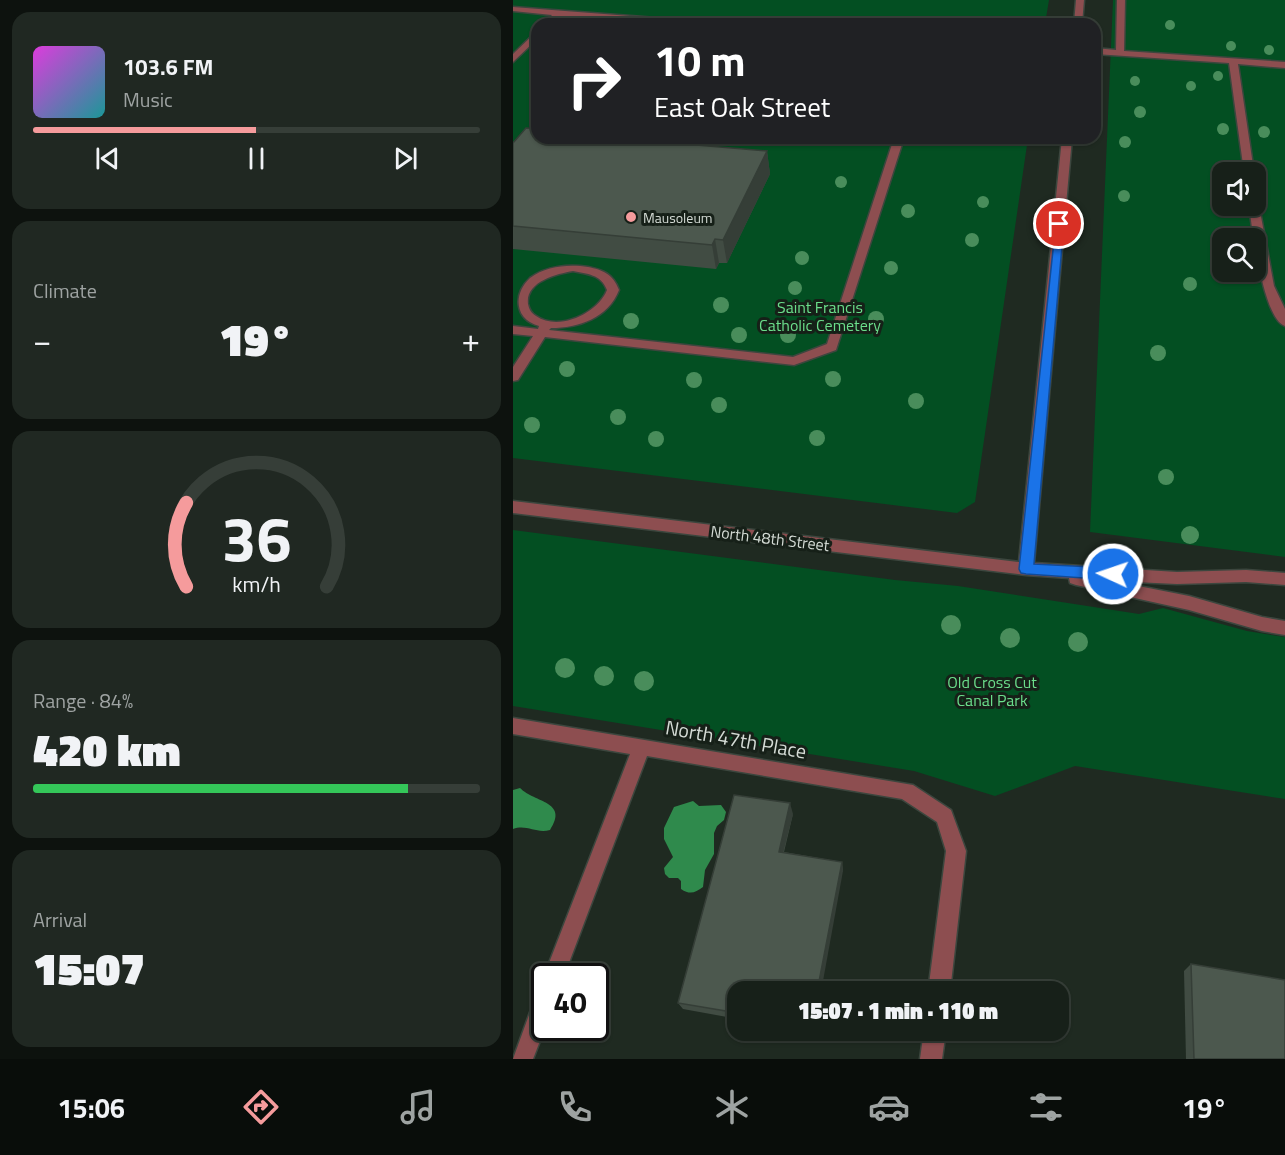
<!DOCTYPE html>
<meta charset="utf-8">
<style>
:root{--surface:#172019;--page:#202822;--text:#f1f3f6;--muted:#9ea3a2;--line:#363e38;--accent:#f59b9c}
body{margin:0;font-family:"Titillium Web",sans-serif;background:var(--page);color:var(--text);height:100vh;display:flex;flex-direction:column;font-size:22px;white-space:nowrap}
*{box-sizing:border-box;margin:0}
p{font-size:20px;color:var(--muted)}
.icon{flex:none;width:33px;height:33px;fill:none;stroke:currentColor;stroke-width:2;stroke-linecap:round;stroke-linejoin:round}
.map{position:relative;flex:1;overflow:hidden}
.panel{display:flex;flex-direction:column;gap:12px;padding:12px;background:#0d120e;width:513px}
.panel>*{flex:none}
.banner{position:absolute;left:18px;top:18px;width:570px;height:126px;border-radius:18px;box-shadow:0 2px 4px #0004,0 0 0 2px var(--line);background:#202124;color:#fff;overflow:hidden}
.controls{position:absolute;left:699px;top:162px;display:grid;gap:12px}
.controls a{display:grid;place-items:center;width:54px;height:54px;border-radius:12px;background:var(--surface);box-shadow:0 2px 4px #0004,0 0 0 2px var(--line);font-size:30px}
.speed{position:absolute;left:18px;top:963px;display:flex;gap:12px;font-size:30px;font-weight:700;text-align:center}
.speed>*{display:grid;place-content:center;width:78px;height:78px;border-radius:50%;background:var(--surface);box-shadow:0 2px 4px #0004,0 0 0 2px var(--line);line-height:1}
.speed .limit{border:3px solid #111;border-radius:9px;background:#fff;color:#111}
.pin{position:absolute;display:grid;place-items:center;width:51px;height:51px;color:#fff;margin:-26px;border:3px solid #fff;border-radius:50%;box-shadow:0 2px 6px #0007}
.me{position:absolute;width:66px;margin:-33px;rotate:273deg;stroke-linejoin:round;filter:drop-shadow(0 0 4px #0008)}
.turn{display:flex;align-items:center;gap:21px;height:126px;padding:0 24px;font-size:27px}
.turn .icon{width:78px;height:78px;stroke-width:2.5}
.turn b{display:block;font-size:42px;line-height:51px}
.big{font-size:45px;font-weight:800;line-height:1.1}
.panel .tile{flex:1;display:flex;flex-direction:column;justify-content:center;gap:9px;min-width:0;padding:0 21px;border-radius:18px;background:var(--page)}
.panel .dial{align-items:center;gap:0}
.dial svg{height:156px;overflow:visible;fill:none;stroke:var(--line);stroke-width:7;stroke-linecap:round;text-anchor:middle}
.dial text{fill:var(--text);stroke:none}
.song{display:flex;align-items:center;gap:18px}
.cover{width:72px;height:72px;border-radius:9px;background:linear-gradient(135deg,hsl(300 70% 55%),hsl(180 70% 35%))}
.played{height:6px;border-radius:3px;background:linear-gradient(90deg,var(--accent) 50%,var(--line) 50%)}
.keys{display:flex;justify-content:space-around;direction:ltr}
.heat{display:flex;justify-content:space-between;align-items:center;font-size:33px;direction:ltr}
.charge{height:9px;border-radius:4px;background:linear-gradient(90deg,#34c759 84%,var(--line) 0)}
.trip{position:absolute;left:214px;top:981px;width:342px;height:60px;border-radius:18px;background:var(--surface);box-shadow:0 2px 4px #0004,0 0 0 2px var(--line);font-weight:800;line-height:60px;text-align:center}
.dock{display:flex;height:96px;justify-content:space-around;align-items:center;background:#090d0a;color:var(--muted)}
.dock .icon{width:42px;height:42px}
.dock .current{color:var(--accent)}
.dock b{font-size:27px;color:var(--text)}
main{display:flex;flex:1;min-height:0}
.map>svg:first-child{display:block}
.green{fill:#034f22;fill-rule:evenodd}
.water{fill:#2f8a4c}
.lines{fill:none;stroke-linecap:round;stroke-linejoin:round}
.minor-casing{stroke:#3c463e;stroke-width:3}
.minor{fill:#8d4e50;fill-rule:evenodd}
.tree{fill:#498d5b}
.wall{fill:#414c43}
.shaded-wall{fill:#353e37}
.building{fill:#4c584e;stroke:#353e37;stroke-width:1.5}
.route{fill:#1a73e8;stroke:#114b97;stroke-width:1.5}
.poi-dot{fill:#f59b9c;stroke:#162018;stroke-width:2}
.labels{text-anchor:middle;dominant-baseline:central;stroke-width:6;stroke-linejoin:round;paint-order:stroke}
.far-poi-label{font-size:14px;fill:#d4dbd5;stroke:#162018;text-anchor:start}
.park-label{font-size:16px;fill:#6bde8b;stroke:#162018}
.street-label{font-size:16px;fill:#d4dbd5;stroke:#162018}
.near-street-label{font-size:20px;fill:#d4dbd5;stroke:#162018}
</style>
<main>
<section class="panel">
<div class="tile">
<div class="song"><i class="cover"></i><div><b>103.6 FM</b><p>Music</p></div></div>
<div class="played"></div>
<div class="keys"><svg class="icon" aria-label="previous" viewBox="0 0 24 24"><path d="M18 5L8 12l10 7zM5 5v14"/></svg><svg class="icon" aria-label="pause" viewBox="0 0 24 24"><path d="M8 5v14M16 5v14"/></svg><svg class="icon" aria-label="next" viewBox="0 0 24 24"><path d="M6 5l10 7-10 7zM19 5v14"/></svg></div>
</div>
<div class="tile"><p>Climate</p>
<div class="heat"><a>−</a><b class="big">19°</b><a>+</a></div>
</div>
<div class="tile dial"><svg viewBox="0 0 100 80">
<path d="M14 69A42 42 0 1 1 86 69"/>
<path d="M14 69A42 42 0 0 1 14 26" stroke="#f59b9c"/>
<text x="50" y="56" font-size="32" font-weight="700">36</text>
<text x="50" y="72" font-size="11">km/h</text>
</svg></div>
<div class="tile"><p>Range · 84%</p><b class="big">420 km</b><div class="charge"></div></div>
<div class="tile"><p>Arrival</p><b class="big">15:07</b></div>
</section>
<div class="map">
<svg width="772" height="1059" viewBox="0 0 772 1059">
<rect width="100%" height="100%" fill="#1f2a21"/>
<g class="green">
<polygon points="0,0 536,0 532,24 24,24 24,138 515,138 462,502 444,513 0,458"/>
<path d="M600,0h172v557l-195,-25zM710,172h32v34h-32zM710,238h32v34h-32z"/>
<polygon points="0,530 382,580 445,586 626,614 650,608 734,631 772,637 772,799 562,766 482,796 401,771 0,706"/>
</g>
<g class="water">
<path d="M7,788c15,15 49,13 30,42 -14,4 -23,-6 -37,-1v-39z"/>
<path d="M180,801l6,5 22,-1 5,7 -2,8 -7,6 -3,7v21l-9,16 -2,17c-8,6 -13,8 -22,2v-8l-3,-3h-9l-4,-4 -1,-6 9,-11 -9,-18v-11l10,-21z"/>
</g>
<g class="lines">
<g class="minor-casing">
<g id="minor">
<polygon points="563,0 571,0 569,24 561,24"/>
<polygon points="604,0 612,0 611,51 772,62 772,68 725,64 741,172 731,172 716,63 582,54 582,48 603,50"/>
<polygon points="0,7 195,22 199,24 161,24 47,16 39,24 30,24 39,15 0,11"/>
<polygon points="24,31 24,39 0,62 0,54"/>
<path d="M381,138h10l-68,212 -42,15 -249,-28 -27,43 -5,1v-14l20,-31 -20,-2v-8l25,3 1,-3c-25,-7 -26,-32 -9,-48 16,-12 39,-14 58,-11 15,3 25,7 31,23 -11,28 -40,38 -68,38l-2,2 244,27 34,-13zM60,271c14,3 28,3 34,19 -9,23 -48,42 -71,26 -5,-3 -7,-7 -8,-12 -3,-22 28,-30 45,-33z"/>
<polygon points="549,138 559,138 521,563 664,572 733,570 772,573 772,585 733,582 664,584 600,581 676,596 749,617 772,621 772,635 749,631 676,610 563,585 557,583 556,578 513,575 0,513 0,501 506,562"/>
<path d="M742,203l4,3 15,80 11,23v17c-22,-7 -33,-99 -36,-120h6z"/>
<polygon points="0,718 400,785 438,810 453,851 437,992 415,992 433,851 424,822 389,799 134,756 51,976 32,976 32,978 31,976 117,754 0,734"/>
<polygon points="32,991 32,1028 20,1059 0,1059 24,993"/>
<polygon points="411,1030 433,1030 429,1059 407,1059"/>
</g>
</g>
<use href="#minor" class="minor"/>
</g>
<g class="tree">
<circle cx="657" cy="25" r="5"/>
<circle cx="718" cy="46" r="5"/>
<circle cx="756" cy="50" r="5"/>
<circle cx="705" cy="76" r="5"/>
<circle cx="622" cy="81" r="5"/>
<circle cx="678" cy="86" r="5"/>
<circle cx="627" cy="112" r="6"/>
<circle cx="710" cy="129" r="6"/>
<circle cx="751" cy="132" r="6"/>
<circle cx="612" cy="142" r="6"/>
<circle cx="328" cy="182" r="6"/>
<circle cx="611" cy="196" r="6"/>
<circle cx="470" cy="202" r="6"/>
<circle cx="395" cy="211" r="7"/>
<circle cx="459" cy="240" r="7"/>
<circle cx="289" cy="258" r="7"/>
<circle cx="378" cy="268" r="7"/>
<circle cx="677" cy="284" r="7"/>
<circle cx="282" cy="288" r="7"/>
<circle cx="208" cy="305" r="8"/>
<circle cx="363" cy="319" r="8"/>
<circle cx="118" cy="321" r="8"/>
<circle cx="226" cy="335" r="8"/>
<circle cx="275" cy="335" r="8"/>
<circle cx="645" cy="353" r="8"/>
<circle cx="54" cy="369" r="8"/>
<circle cx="320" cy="379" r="8"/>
<circle cx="181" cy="380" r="8"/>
<circle cx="403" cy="401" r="8"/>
<circle cx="206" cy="405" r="8"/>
<circle cx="105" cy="417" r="8"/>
<circle cx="19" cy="425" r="8"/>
<circle cx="304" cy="438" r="8"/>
<circle cx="143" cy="439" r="8"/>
<circle cx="653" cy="477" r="8"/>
<circle cx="677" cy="535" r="9"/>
<circle cx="438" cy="625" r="10"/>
<circle cx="497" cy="638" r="10"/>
<circle cx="565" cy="642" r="10"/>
<circle cx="52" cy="668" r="10"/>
<circle cx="91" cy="676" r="10"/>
<circle cx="131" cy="681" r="10"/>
</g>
<g class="wall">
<polygon points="24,138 254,151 257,174 214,263 206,263 203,269 0,249 0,143"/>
<polygon points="280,814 271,852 329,862 330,871 225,992 225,1019 170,1009 165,1003"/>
<polygon points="678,964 772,1059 673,1059 671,971"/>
<polygon points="288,1030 300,1030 300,1033"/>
</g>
<g class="shaded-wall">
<polygon points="254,151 257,174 214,263 210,240"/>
<polygon points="202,239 206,263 203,269 199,245"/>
<polygon points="277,803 280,814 268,861 266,852"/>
<polygon points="329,862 330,871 308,992 304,992"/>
</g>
<g class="building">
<polygon points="13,128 24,129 24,138 101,138 254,151 210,240 202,239 199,245 0,226 0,143"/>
<polygon points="221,795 277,803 266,852 329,862 304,992 225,992 225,1013 165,1003"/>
<polygon points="678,964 772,980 772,1059 681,1059"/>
</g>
<polygon class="route" points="543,222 551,224 521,564 600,568 605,570 607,574 605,578 600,580 513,574 508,573 506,569"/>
<circle class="poi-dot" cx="118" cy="217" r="6"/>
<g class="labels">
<g class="far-poi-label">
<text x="130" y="217">Mausoleum</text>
</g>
<g class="park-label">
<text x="307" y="307">Saint Francis<tspan x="307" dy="18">Catholic Cemetery</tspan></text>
<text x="479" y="682">Old Cross Cut<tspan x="479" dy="18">Canal Park</tspan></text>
</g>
<g class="street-label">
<text transform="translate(257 538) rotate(7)">North 48th Street</text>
</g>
<g class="near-street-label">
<text transform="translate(223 739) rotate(10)">North 47th Place</text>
</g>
</g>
</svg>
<div class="controls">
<a><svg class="icon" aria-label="sound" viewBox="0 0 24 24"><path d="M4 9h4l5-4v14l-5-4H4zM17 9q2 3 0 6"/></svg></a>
<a><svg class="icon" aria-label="search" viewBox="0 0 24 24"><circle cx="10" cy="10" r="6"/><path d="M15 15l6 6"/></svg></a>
</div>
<div class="speed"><div class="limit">40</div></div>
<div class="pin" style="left:546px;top:224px;background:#d93025"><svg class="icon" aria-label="arrive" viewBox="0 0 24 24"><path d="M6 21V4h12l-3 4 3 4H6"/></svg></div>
<svg class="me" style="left:600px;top:574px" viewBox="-20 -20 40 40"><circle r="17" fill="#1a73e8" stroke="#fff" stroke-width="3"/><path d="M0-11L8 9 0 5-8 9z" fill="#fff"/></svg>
<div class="trip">15:07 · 1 min · 110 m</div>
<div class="banner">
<div class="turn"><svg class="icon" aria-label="right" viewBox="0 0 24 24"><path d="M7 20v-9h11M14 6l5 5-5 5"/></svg><div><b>10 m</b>East Oak Street</div></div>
</div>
</div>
</main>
<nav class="dock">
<b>15:06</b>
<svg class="icon current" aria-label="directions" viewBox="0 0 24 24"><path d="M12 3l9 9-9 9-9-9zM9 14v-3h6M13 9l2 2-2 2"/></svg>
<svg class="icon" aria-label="music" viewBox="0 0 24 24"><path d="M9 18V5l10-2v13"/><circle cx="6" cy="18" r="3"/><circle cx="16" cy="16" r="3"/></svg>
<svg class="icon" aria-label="phone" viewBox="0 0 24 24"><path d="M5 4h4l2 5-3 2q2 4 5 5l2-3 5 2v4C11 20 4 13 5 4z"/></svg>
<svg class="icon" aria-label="climate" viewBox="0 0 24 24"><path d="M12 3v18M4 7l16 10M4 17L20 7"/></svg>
<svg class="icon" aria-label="car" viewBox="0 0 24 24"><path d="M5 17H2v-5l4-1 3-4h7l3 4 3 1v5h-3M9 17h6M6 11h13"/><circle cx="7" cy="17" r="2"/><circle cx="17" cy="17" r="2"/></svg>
<svg class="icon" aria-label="filters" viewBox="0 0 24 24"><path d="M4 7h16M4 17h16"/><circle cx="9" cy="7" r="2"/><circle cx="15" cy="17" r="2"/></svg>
<b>19°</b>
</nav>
